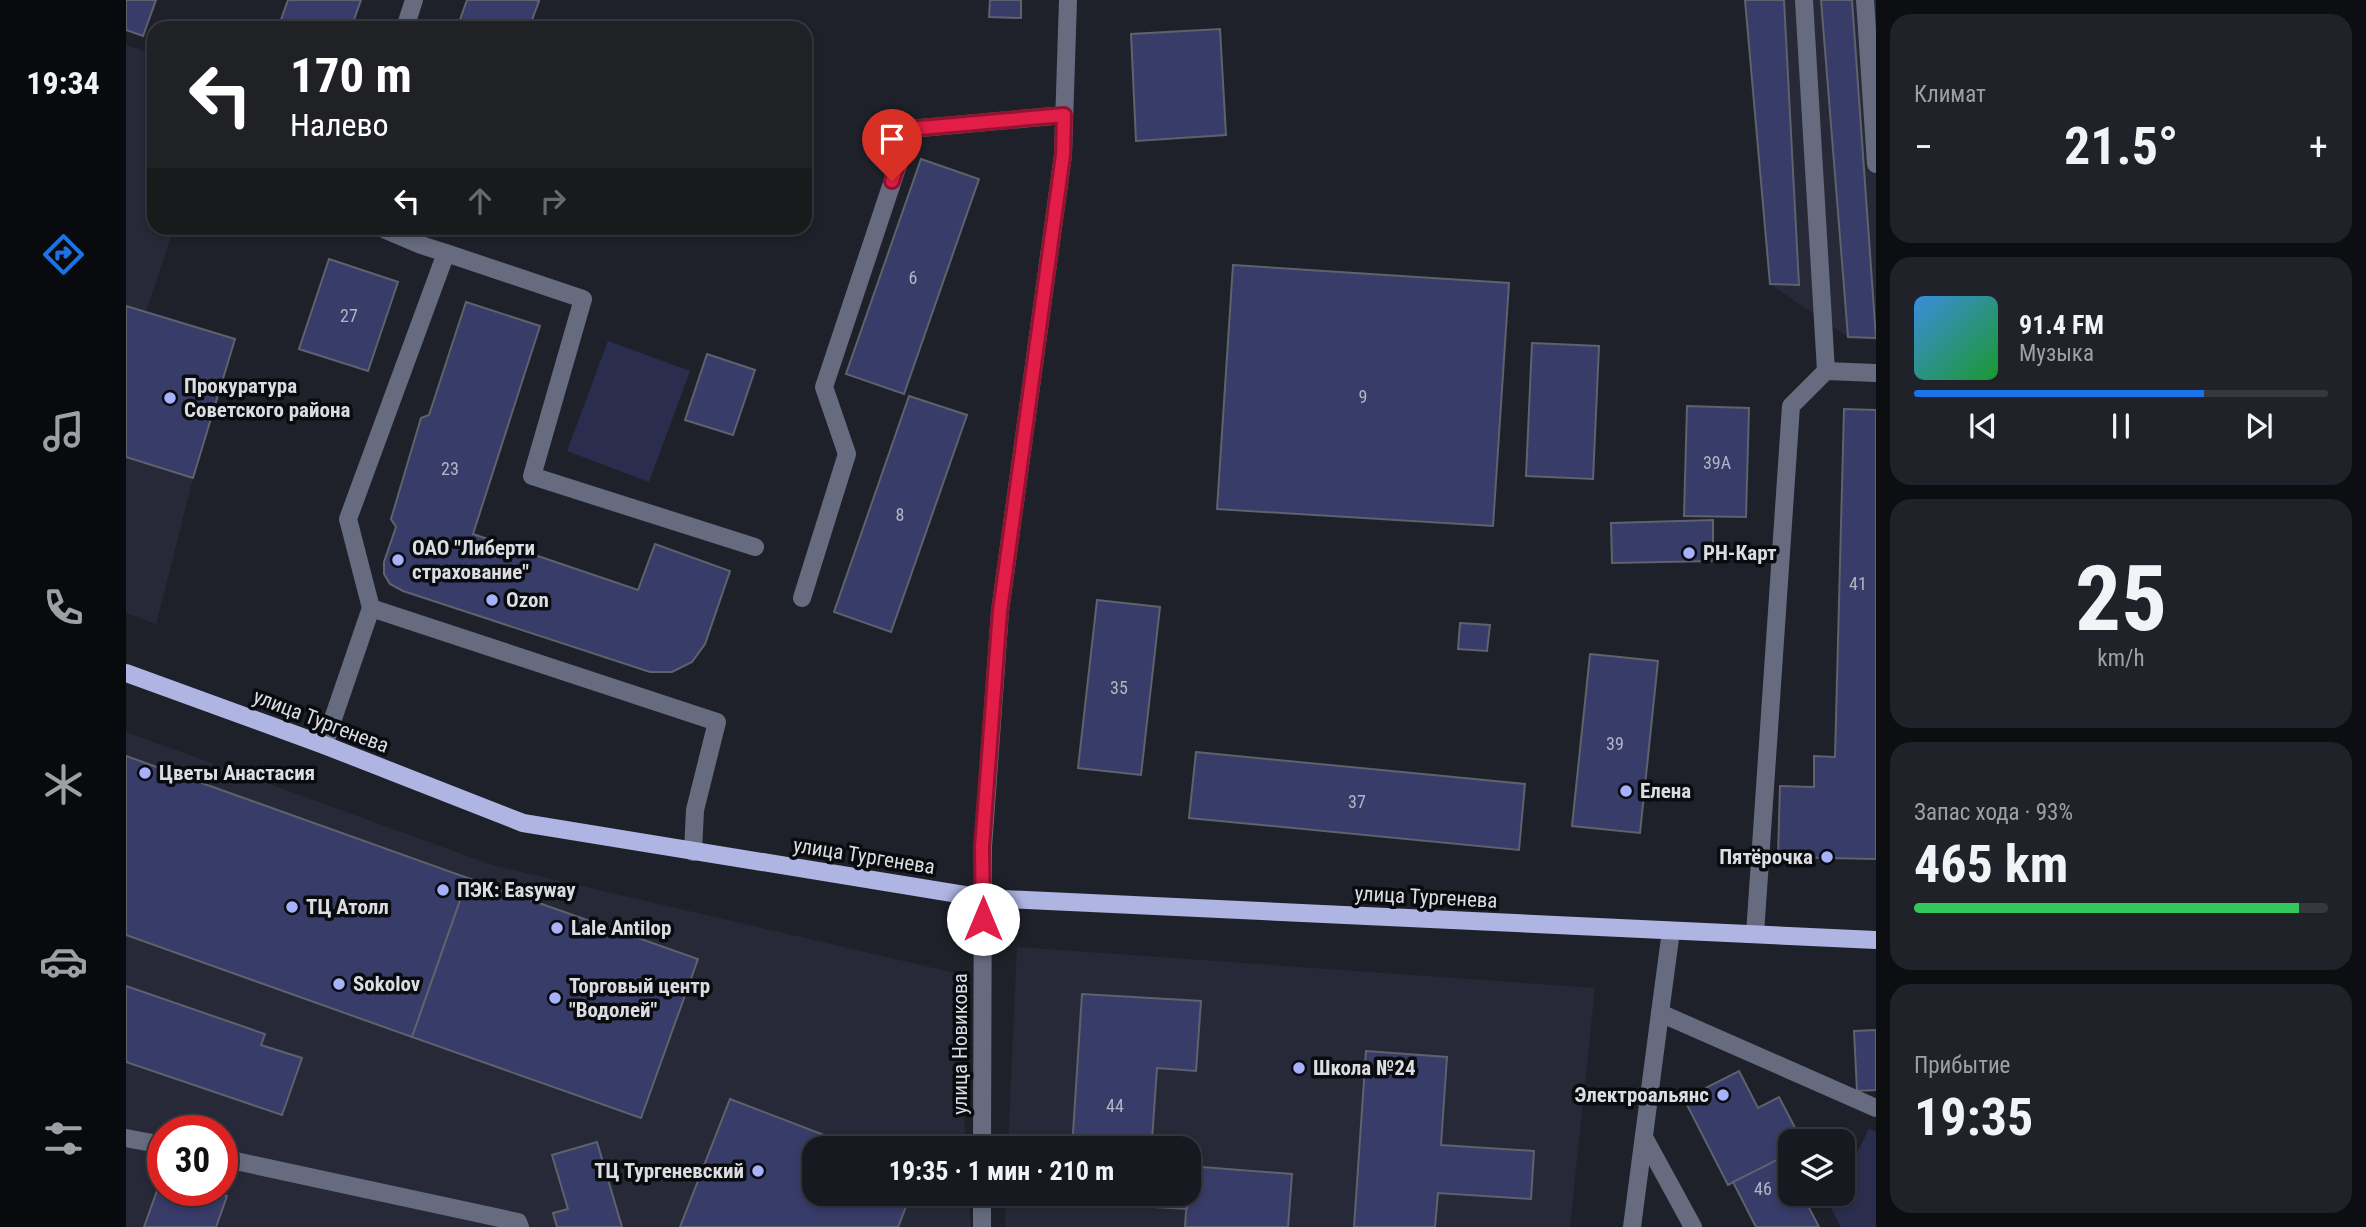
<!DOCTYPE html>
<html lang="ru">
<meta charset="utf-8">
<style>
:root{--surface:#171920;--page:#202229;--text:#f1f3f6;--muted:#9ea0a5;--line:#36383e;--accent:#1a73e8}
body{margin:0;font-family:"Roboto Condensed",sans-serif;background:var(--page);color:var(--text);height:100vh;display:flex;flex-direction:column;font-size:26px;white-space:nowrap}
*{box-sizing:border-box;margin:0}
p{font-size:23px;color:var(--muted)}
.icon{flex:none;width:38px;height:38px;fill:none;stroke:currentColor;stroke-width:2;stroke-linecap:round;stroke-linejoin:round}
.map{position:relative;flex:1;overflow:hidden}
.panel{display:flex;flex-direction:column;gap:14px;padding:14px;background:#0d0e12;width:490px}
.panel>*{flex:none}
.guide{position:absolute;left:21px;top:21px;width:665px;height:214px;border-radius:21px;box-shadow:0 4px 10px #0003,0 0 0 2px var(--line);background:#202124;color:#fff;overflow:hidden}
.tools{position:absolute;left:1652px;top:1129px;display:grid;gap:14px}
.tools a{display:grid;place-items:center;width:77px;height:77px;border-radius:14px;background:var(--surface);box-shadow:0 4px 10px #0003,0 0 0 2px var(--line);font-size:35px}
.speed{position:absolute;left:21px;top:1115px;display:flex;gap:14px;font-size:35px;font-weight:700;text-align:center}
.speed>*{display:grid;place-content:center;width:91px;height:91px;border-radius:50%;background:var(--surface);box-shadow:0 4px 10px #0003,0 0 0 2px var(--line);line-height:1}
.speed .limit{border:10px solid #d22;background:#fff;color:#111}
.pin{position:absolute;display:grid;place-items:center;width:60px;height:60px;color:#fff;margin:-72px -30px;border-radius:50% 50% 50% 0;rotate:-45deg;box-shadow:0 0 7px #0007}
.pin .icon{rotate:45deg}
.me{position:absolute;width:77px;margin:-38px;rotate:0deg;stroke-linejoin:round;filter:drop-shadow(0 0 5px #0008)}
.turn{display:flex;align-items:center;gap:24px;height:147px;padding:0 28px;font-size:32px}
.turn .icon{width:91px;height:91px;stroke-width:2.5}
.turn b{display:block;font-size:49px;line-height:60px}
.lanes{display:flex;align-items:center;height:66px;padding:0 28px;background:#0003;justify-content:center;gap:35px;direction:ltr}
.lanes .off{opacity:.35}
.big{font-size:52px;font-weight:700;line-height:1.1}
.panel .widget{flex:1;display:flex;flex-direction:column;justify-content:center;gap:10px;min-width:0;padding:0 24px;border-radius:21px;background:var(--page)}
.panel .dial{align-items:center;gap:0}
.dial b{font-size:91px;line-height:1}
.song{display:flex;align-items:center;gap:21px}
.cover{width:84px;height:84px;border-radius:10px;background:linear-gradient(135deg,hsl(210 70% 55%),hsl(130 70% 35%))}
.played{height:7px;border-radius:4px;background:linear-gradient(90deg,var(--accent) 70%,var(--line) 70%)}
.keys{display:flex;justify-content:space-around;direction:ltr}
.heat{display:flex;justify-content:space-between;align-items:center;font-size:38px;direction:ltr}
.charge{height:10px;border-radius:5px;background:linear-gradient(90deg,#34c759 93%,var(--line) 0)}
.trip{position:absolute;left:676px;top:1136px;width:399px;height:70px;border-radius:21px;background:var(--surface);box-shadow:0 4px 10px #0003,0 0 0 2px var(--line);font-weight:700;line-height:70px;text-align:center}
main{display:flex;flex:1;min-height:0}
.menu{display:flex;flex-direction:column;width:126px;justify-content:space-around;align-items:center;background:#090a0d;color:var(--muted)}
.menu .icon{width:49px;height:49px}
.menu .on{color:var(--accent)}
.menu b{font-size:32px;color:var(--text)}
.map>svg:first-child{display:block}
.built{fill:#272938;fill-rule:evenodd}
.green{fill:#2a2d4d}
.building{fill:#383c68;stroke:#5f616c;stroke-width:2}
.lines{fill:none;stroke-linecap:round;stroke-linejoin:round}
.minor{stroke:#676b80;stroke-width:18}
.major{stroke:#aeb5e2;stroke-width:18}
.route-casing{stroke:#92132f;stroke-width:18}
.route{stroke:#e11d48;stroke-width:12}
.poi-dot{fill:#a7b1fc;stroke:#0a0b0f;stroke-width:2.5}
.labels{text-anchor:middle;dominant-baseline:central;stroke-width:7;stroke-linejoin:round;paint-order:stroke}
.number-label{font-size:18px;fill:#b2b5c4}
.poi-label{font-size:21px;font-weight:bold;fill:#dbdde3;stroke:#0a0b0f;text-anchor:start}
.street-label{font-size:21px;fill:#dbdde3;stroke:#0a0b0f}
</style>
<main>
<nav class="menu">
<b>19:34</b>
<svg class="icon on" aria-label="directions" viewBox="0 0 24 24"><path d="M12 3l9 9-9 9-9-9zM9 14v-3h6M13 9l2 2-2 2"/></svg>
<svg class="icon" aria-label="music" viewBox="0 0 24 24"><path d="M9 18V5l10-2v13"/><circle cx="6" cy="18" r="3"/><circle cx="16" cy="16" r="3"/></svg>
<svg class="icon" aria-label="phone" viewBox="0 0 24 24"><path d="M5 4h4l2 5-3 2q2 4 5 5l2-3 5 2v4C11 20 4 13 5 4z"/></svg>
<svg class="icon" aria-label="climate" viewBox="0 0 24 24"><path d="M12 3v18M4 7l16 10M4 17L20 7"/></svg>
<svg class="icon" aria-label="car" viewBox="0 0 24 24"><path d="M5 17H2v-5l4-1 3-4h7l3 4 3 1v5h-3M9 17h6M6 11h13"/><circle cx="7" cy="17" r="2"/><circle cx="17" cy="17" r="2"/></svg>
<svg class="icon" aria-label="filters" viewBox="0 0 24 24"><path d="M4 7h16M4 17h16"/><circle cx="9" cy="7" r="2"/><circle cx="15" cy="17" r="2"/></svg>
</nav>
<div class="map">
<svg width="1750" height="1227" viewBox="0 0 1750 1227">
<rect width="100%" height="100%" fill="#1f212a"/>
<g class="built">
<polygon points="1619,0 1750,0 1750,340 1722,337 1644,284"/>
<polygon points="0,45 28,55 28,228 48,228 20,312 0,306"/>
<polygon points="0,457 67,478 30,624 0,613"/>
<path d="M0,732l366,133 463,108 11,175h-152v46h154l3,33h-845zM37,1130h59v60h-59z"/>
<polygon points="891,947 1469,988 1444,1227 879,1227 880,1194 1062,1194 1062,1148 882,1148"/>
</g>
<g class="green">
<polygon points="482,341 564,371 523,482 441,451"/>
<polygon points="1743,1129 1750,1132 1750,1227 1715,1227 1704,1206 1710,1194 1717,1194 1717,1180"/>
</g>
<g class="building">
<polygon points="0,0 30,0 17,36 0,30"/>
<polygon points="162,0 235,0 225,28 152,28"/>
<polygon points="341,0 410,0 413,1 403,28 331,28"/>
<polygon points="864,0 895,0 895,18 863,17"/>
<polygon points="1619,0 1658,0 1673,285 1644,284"/>
<polygon points="1695,0 1726,0 1750,338 1722,337"/>
<polygon points="1094,29 1100,135 1010,141 1005,34"/>
<polygon points="795,159 853,179 778,394 720,374"/>
<polygon points="203,259 272,282 242,371 173,349"/>
<polygon points="1107,265 1383,283 1367,526 1091,509"/>
<polygon points="340,302 414,326 347,534 512,590 529,544 604,571 579,644 566,662 546,672 524,672 277,591 264,584 258,574 258,562 270,527 265,519 295,418 303,415"/>
<polygon points="0,306 109,339 67,478 0,457"/>
<polygon points="1406,343 1473,346 1467,479 1400,476"/>
<polygon points="581,354 629,370 607,435 559,420"/>
<polygon points="783,396 841,415 765,632 708,612"/>
<polygon points="1561,406 1623,408 1620,517 1558,516"/>
<polygon points="1718,409 1750,410 1750,859 1652,857 1654,786 1688,787 1688,756 1709,757"/>
<polygon points="1587,520 1587,561 1486,563 1485,523"/>
<polygon points="971,600 1034,607 1015,775 952,768"/>
<polygon points="1334,623 1364,625 1361,651 1332,649"/>
<polygon points="1464,654 1532,661 1514,833 1446,826"/>
<polygon points="1070,752 1399,784 1393,850 1063,818"/>
<polygon points="0,756 342,878 286,1037 0,935"/>
<polygon points="342,878 572,959 515,1118 286,1037"/>
<polygon points="0,986 139,1034 135,1045 176,1058 156,1115 0,1062"/>
<polygon points="956,994 1075,1001 1070,1071 1031,1068 1026,1140 1065,1142 1062,1184 1062,1148 946,1148"/>
<polygon points="1750,1030 1750,1090 1731,1091 1728,1031"/>
<polygon points="1240,1051 1321,1057 1315,1145 1408,1151 1405,1199 1312,1193 1309,1227 1228,1227"/>
<polygon points="1613,1071 1632,1108 1653,1097 1676,1141 1664,1141 1664,1171 1657,1157 1602,1185 1558,1099"/>
<polygon points="604,1099 732,1148 688,1148 688,1194 785,1194 772,1227 554,1227"/>
<polygon points="471,1142 496,1227 431,1227 427,1213 442,1209 426,1155"/>
<polygon points="1657,1157 1664,1171 1664,1194 1676,1194 1693,1227 1630,1227 1607,1182"/>
<polygon points="1063,1166 1166,1174 1162,1227 1059,1227"/>
<polygon points="37,1174 37,1190 84,1190 101,1196 90,1227 18,1227"/>
<polygon points="943,1194 1062,1194 1061,1209 942,1202"/>
</g>
<g class="lines">
<g class="minor">
<polyline points="1678,0 1700,371"/>
<polyline points="1739,0 1750,164"/>
<polyline points="279,28 288,0"/>
<polyline points="255,228 295,245 320,253"/>
<polyline points="676,598 721,454 698,387 784,129 938,115"/>
<polyline points="245,608 222,519 320,253 457,299 406,476 629,547"/>
<polyline points="198,745 245,608 591,722 569,810 567,852"/>
<polyline points="1545,931 1534,1013 1750,1108"/>
<polyline points="1629,934 1665,406 1700,371 1750,373"/>
<polyline points="0,1138 37,1145"/>
<polyline points="1519,1139 1567,1227"/>
<polyline points="856,1148 857,847 874,611 937,155 942,0"/>
<polyline points="96,1158 392,1222 394,1227"/>
<polyline points="856,1227 856,1194"/>
<polyline points="1506,1227 1534,1013"/>
</g>
<polyline class="major" points="0,673 198,745 397,823 857,898 1750,940"/>
</g>
<g class="lines">
<g class="route-casing">
<polyline id="route" points="766,181 783,129 938,115 937,155 874,611 856,847 857,919"/>
</g>
<use href="#route" class="route"/>
</g>
<g class="poi-dot">
<circle cx="44" cy="398" r="7"/>
<circle cx="1563" cy="553" r="7"/>
<circle cx="272" cy="560" r="7"/>
<circle cx="366" cy="600" r="7"/>
<circle cx="19" cy="773" r="7"/>
<circle cx="1500" cy="791" r="7"/>
<circle cx="1701" cy="857" r="7"/>
<circle cx="317" cy="890" r="7"/>
<circle cx="166" cy="907" r="7"/>
<circle cx="431" cy="928" r="7"/>
<circle cx="213" cy="984" r="7"/>
<circle cx="429" cy="998" r="7"/>
<circle cx="1173" cy="1068" r="7"/>
<circle cx="1597" cy="1095" r="7"/>
<circle cx="632" cy="1171" r="7"/>
</g>
<g class="labels">
<g class="number-label">
<text x="787" y="277">6</text>
<text x="223" y="315">27</text>
<text x="1237" y="396">9</text>
<text x="1591" y="462">39А</text>
<text x="324" y="468">23</text>
<text x="774" y="514">8</text>
<text x="1732" y="583">41</text>
<text x="993" y="687">35</text>
<text x="1489" y="743">39</text>
<text x="1231" y="801">37</text>
<text x="989" y="1105">44</text>
<text x="1637" y="1188">46</text>
</g>
<g class="poi-label">
<text x="58" y="386">Прокуратура<tspan x="58" dy="24">Советского района</tspan></text>
<text x="286" y="548">ОАО "Либерти<tspan x="286" dy="24">страхование"</tspan></text>
<text x="1577" y="553">РН-Карт</text>
<text x="380" y="600">Ozon</text>
<text x="33" y="773">Цветы Анастасия</text>
<text x="1514" y="791">Елена</text>
<text x="1687" y="857" text-anchor="end">Пятёрочка</text>
<text x="331" y="890">ПЭК: Easyway</text>
<text x="180" y="907">ТЦ Атолл</text>
<text x="445" y="928">Lale Antilop</text>
<text x="227" y="984">Sokolov</text>
<text x="443" y="986">Торговый центр<tspan x="443" dy="24">"Водолей"</tspan></text>
<text x="1187" y="1068">Школа №24</text>
<text x="1583" y="1095" text-anchor="end">Электроальянс</text>
<text x="618" y="1171" text-anchor="end">ТЦ Тургеневский</text>
</g>
<g class="street-label">
<text transform="translate(195 721) rotate(21)">улица Тургенева</text>
<text transform="translate(738 856) rotate(9)">улица Тургенева</text>
<text transform="translate(1300 897) rotate(3)">улица Тургенева</text>
<text transform="translate(834 1044) rotate(-90)">улица Новикова</text>
</g>
</g>
</svg>
<div class="tools">
<a><svg class="icon" aria-label="layers" viewBox="0 0 24 24"><path d="M12 4l9 5-9 5-9-5zM3 14l9 5 9-5"/></svg></a>
</div>
<div class="speed"><div class="limit">30</div></div>
<div class="pin" style="left:766px;top:181px;background:#d93025"><svg class="icon" aria-label="arrive" viewBox="0 0 24 24"><path d="M6 21V4h12l-3 4 3 4H6"/></svg></div>
<svg class="me" style="left:857px;top:919px" viewBox="-20 -20 40 40"><circle r="19" fill="#fff"/><path d="M0-13L10 11 0 6-10 11z" fill="#e11d48"/></svg>
<div class="trip">19:35 · 1 мин · 210 m</div>
<div class="guide">
<div class="turn"><svg class="icon" aria-label="left" viewBox="0 0 24 24"><path d="M17 20v-9H6M10 6l-5 5 5 5"/></svg><div><b>170 m</b>Налево</div></div>
<div class="lanes"><svg class="icon" aria-label="left" viewBox="0 0 24 24"><path d="M17 20v-9H6M10 6l-5 5 5 5"/></svg><svg class="icon off" aria-label="ahead" viewBox="0 0 24 24"><path d="M12 20V5M6 11l6-6 6 6"/></svg><svg class="icon off" aria-label="right" viewBox="0 0 24 24"><path d="M7 20v-9h11M14 6l5 5-5 5"/></svg></div>
</div>
</div>
<section class="panel">
<div class="widget"><p>Климат</p>
<div class="heat"><a>−</a><b class="big">21.5°</b><a>+</a></div>
</div>
<div class="widget">
<div class="song"><i class="cover"></i><div><b>91.4 FM</b><p>Музыка</p></div></div>
<div class="played"></div>
<div class="keys"><svg class="icon" aria-label="previous" viewBox="0 0 24 24"><path d="M18 5L8 12l10 7zM5 5v14"/></svg><svg class="icon" aria-label="pause" viewBox="0 0 24 24"><path d="M8 5v14M16 5v14"/></svg><svg class="icon" aria-label="next" viewBox="0 0 24 24"><path d="M6 5l10 7-10 7zM19 5v14"/></svg></div>
</div>
<div class="widget dial"><b>25</b><p>km/h</p></div>
<div class="widget"><p>Запас хода · 93%</p><b class="big">465 km</b><div class="charge"></div></div>
<div class="widget"><p>Прибытие</p><b class="big">19:35</b></div>
</section>
</main>
